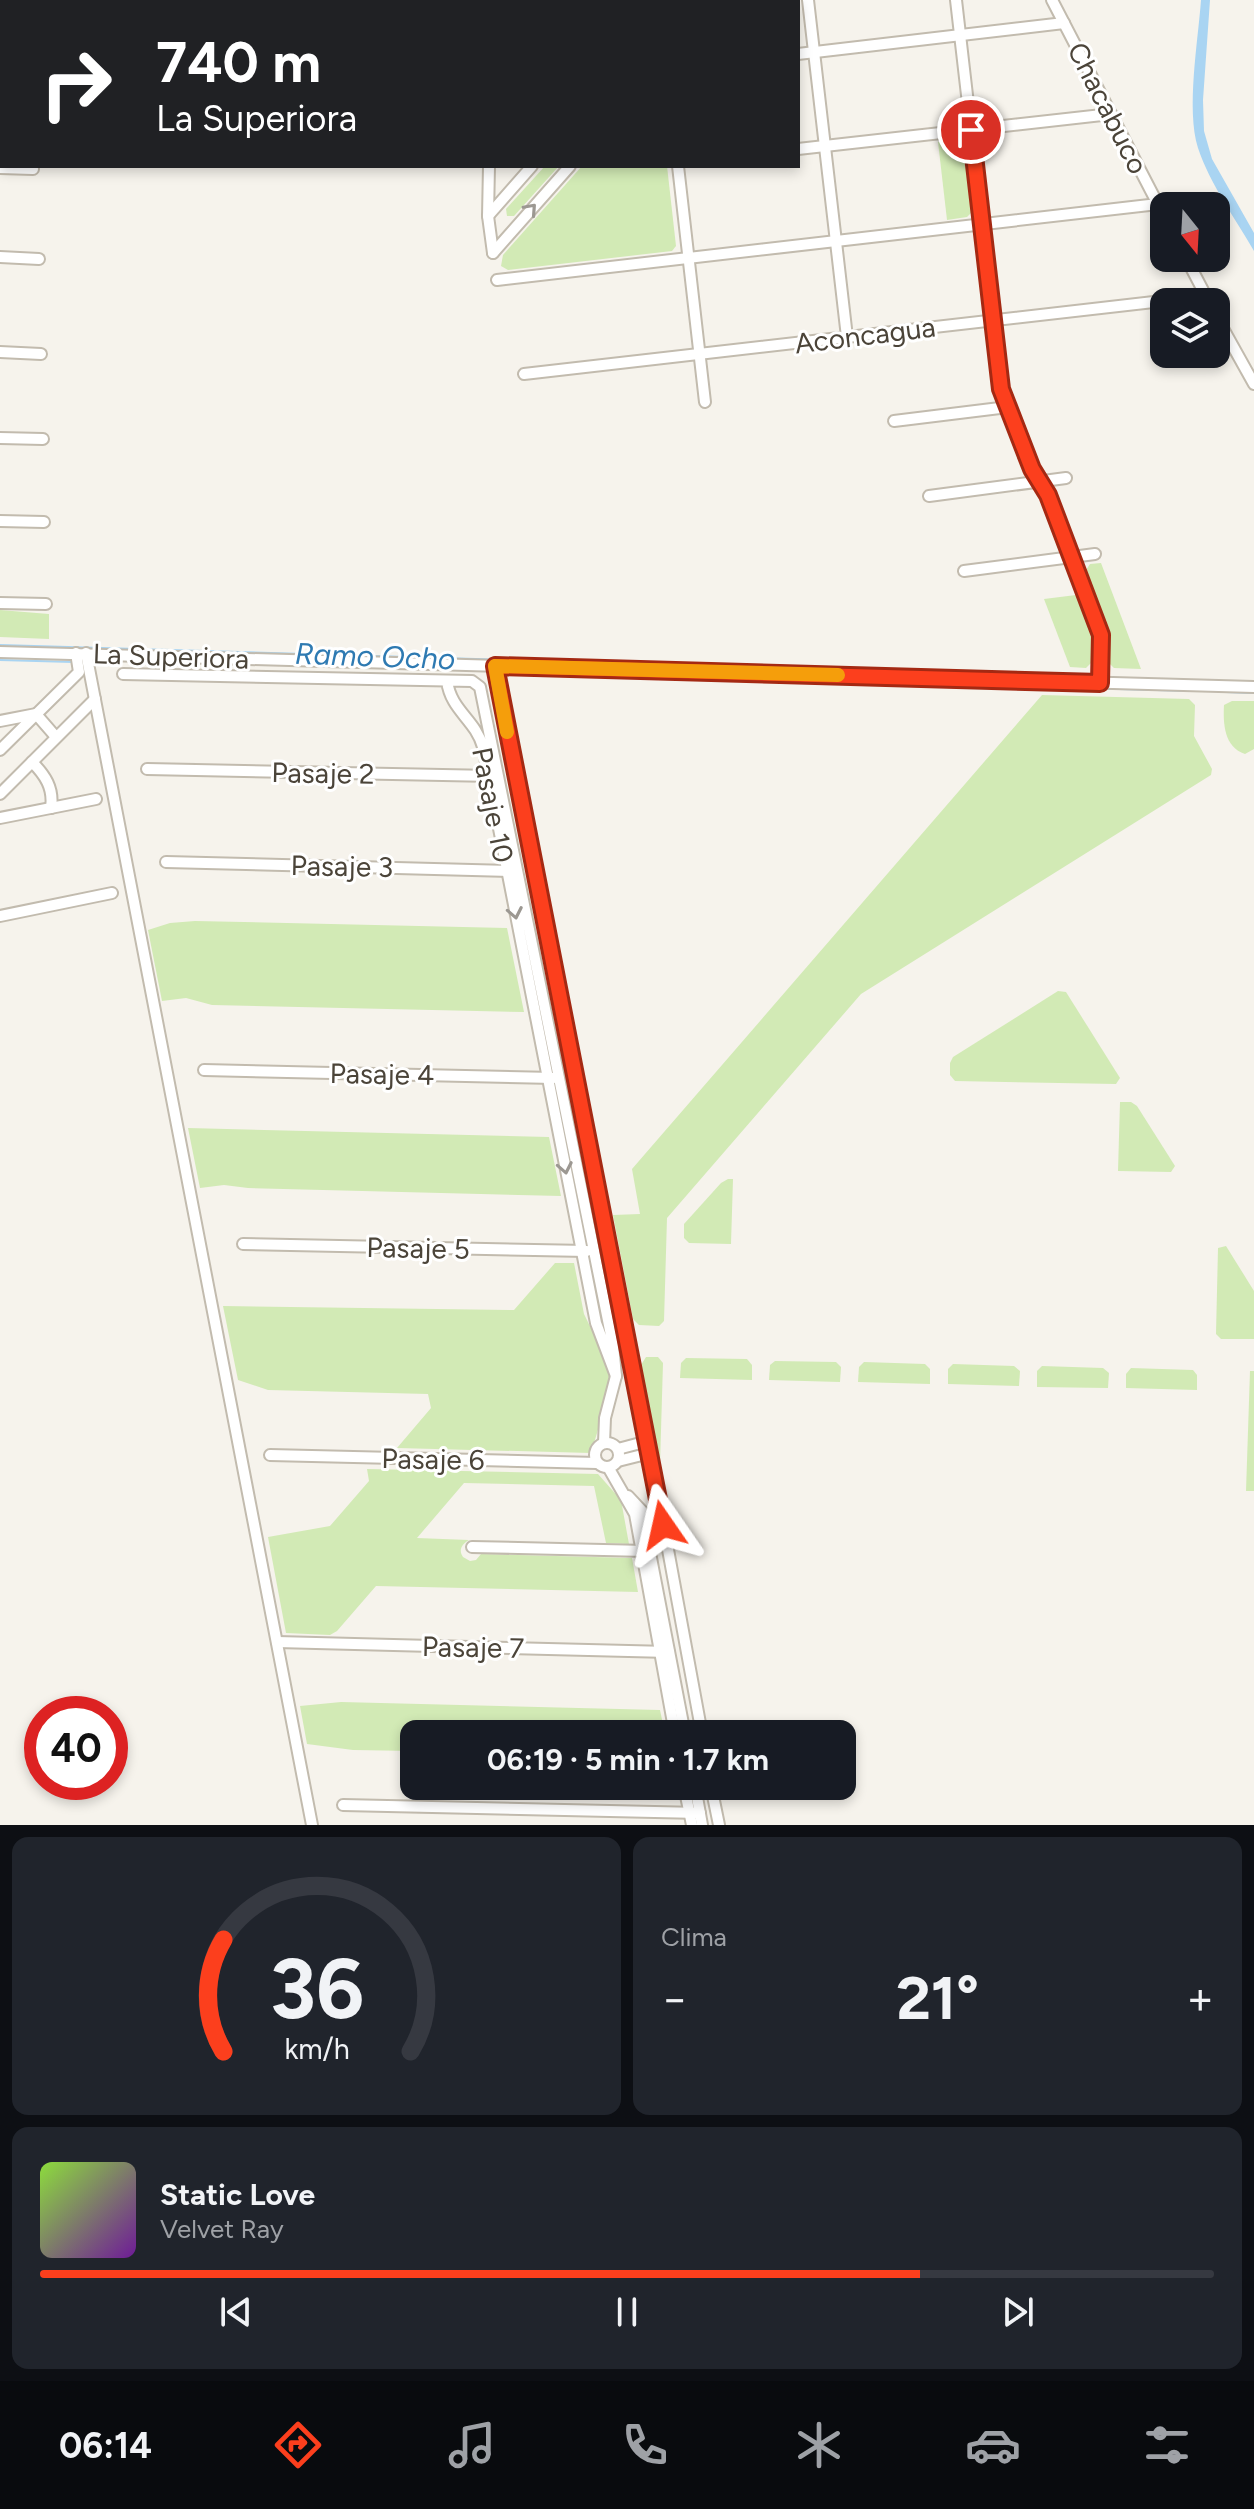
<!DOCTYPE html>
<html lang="es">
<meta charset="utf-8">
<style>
:root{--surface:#171b24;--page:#20242c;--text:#f1f3f6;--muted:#9ea1a6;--line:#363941;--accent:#fc3f1d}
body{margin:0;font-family:Figtree,sans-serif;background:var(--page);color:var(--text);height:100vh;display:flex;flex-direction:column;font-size:30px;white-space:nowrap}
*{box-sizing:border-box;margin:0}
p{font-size:26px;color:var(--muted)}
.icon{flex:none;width:44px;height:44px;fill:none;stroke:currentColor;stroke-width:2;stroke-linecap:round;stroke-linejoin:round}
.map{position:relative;height:1825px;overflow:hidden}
.drawer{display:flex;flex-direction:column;gap:12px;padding:12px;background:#0d0f14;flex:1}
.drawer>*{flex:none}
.top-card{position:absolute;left:0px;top:0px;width:800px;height:168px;box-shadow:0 4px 12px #0003;background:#202124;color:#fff;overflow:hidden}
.needle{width:52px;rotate:162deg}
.tools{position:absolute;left:1150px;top:192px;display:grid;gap:16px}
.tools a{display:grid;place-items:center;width:80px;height:80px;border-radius:16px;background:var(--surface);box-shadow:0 4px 12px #0003;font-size:40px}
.speed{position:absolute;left:24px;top:1696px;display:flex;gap:16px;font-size:40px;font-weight:700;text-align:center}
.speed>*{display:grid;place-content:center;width:104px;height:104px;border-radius:50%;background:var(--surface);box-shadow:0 4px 12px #0003;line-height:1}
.speed .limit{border:12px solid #d22;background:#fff;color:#111}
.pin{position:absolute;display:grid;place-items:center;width:68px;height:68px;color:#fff;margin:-34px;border:4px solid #fff;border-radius:50%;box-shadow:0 2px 8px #0007}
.me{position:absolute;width:88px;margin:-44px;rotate:349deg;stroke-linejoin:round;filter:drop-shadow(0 0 6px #0008)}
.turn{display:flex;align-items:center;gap:28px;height:168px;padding:0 24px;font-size:36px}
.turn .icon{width:104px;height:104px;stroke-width:2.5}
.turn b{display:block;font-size:56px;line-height:68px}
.big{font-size:60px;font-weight:700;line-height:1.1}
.drawer .widget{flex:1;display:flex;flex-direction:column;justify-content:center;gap:12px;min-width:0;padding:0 28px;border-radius:16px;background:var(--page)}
.drawer .dial{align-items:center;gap:0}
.dial svg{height:208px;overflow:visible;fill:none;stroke:var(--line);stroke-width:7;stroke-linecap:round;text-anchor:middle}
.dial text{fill:var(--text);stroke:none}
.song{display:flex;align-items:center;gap:24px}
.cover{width:96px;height:96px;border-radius:12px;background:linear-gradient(135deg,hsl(90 70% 55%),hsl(280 70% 35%))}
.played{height:8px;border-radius:4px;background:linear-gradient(90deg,var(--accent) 75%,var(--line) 75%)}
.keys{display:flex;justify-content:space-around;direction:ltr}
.heat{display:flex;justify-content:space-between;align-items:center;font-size:44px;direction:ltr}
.drawer .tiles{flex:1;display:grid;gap:12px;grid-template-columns:1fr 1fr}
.widget:last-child{grid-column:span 2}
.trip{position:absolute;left:400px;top:1720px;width:456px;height:80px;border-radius:16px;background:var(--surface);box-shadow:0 4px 12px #0003;font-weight:700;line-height:80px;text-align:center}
.dock{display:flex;height:128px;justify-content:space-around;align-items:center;background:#090b0e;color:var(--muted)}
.dock .icon{width:56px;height:56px}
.dock .selected{color:var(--accent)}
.dock b{font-size:36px;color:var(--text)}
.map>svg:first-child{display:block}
.green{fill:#d2eab5}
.water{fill:#a9d4f2}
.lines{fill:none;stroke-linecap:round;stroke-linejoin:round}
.stream{stroke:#a9d4f2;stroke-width:2}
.minor-casing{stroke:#c2bbae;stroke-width:14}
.minor{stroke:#fff;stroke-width:10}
.oneway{stroke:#9c9892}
.route-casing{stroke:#a42913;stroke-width:20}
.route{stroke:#fc3f1d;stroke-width:14}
.slow{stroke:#f59e0b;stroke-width:14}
.labels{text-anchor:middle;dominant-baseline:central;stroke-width:6;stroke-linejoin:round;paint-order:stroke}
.street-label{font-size:28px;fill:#4b4439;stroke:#fff}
.water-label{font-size:30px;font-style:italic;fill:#2e7ab2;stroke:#fff}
</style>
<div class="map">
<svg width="1254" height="1825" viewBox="0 0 1254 1825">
<rect width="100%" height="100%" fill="#f6f3ec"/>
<g class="green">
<polygon points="959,140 964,144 972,212 967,217 947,220 938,142"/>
<polygon points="545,166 559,166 514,216 507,216 506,209"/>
<polygon points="582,166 667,166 676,246 672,251 508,270 501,266 503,255"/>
<polygon points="1101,563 1141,669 1114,668 1109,663 1110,633 1086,570 1090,564"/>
<polygon points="1076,595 1092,637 1091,663 1086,668 1070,667 1044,599"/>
<polygon points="0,610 49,614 49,639 0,637"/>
<polygon points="1042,695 1189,699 1195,705 1194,736 1212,769 1211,775 861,994 667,1218 664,1321 659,1326 639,1325 633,1319 613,1215 640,1214 632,1169"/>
<path d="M1232,701h22v48l-9,5c-21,-7 -22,-30 -21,-49z"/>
<polygon points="195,921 507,928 524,1012 212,1005 186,998 162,1001 148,930 170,923"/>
<polygon points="1058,991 1066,992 1120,1078 1116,1084 955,1081 950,1075 950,1063 953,1057"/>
<polygon points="1120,1102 1131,1102 1137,1106 1175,1166 1171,1172 1118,1171"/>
<polygon points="188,1128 549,1137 561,1196 248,1188 224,1185 200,1188"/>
<polygon points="728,1179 733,1179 731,1244 689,1243 684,1238 684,1224 721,1183"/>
<polygon points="1226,1246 1254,1291 1254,1339 1221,1339 1216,1334 1218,1248"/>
<polygon points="555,1263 574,1263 584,1314 610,1367 612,1383 591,1453 397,1448 431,1408 428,1394 268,1390 238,1380 223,1306 514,1310"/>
<polygon points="646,1357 658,1357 663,1363 660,1464 641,1365"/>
<polygon points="686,1358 747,1359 752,1365 752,1380 680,1378 681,1363"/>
<polygon points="775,1361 836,1362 841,1367 840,1382 769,1380 770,1365"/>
<polygon points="864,1362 925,1364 930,1369 930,1384 858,1382 859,1367"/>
<polygon points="953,1364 1014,1366 1020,1371 1019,1386 948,1384 948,1369"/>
<polygon points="1042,1366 1103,1368 1109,1373 1108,1388 1037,1387 1037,1371"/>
<polygon points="1131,1368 1193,1370 1197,1375 1197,1390 1126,1388 1126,1374"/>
<polygon points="1250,1371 1254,1371 1254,1491 1246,1491"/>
<path d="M367,1469l231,5 23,26 8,44 -23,-1 -12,-57 -130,-3 -47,55 52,2c-7,4 -11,10 -6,17l7,4 6,-1 5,-6 151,4 6,34 -262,-6 -39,45 -7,4 -44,-2 -18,-96 62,-11 39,-45z"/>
<polygon points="341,1702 660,1710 665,1734 414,1734 414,1751 353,1750 307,1744 300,1706"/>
</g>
<path class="water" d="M1201,0h9l-7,100 1,31 8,28 42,74v18c-19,-33 -44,-67 -56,-103 -12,-39 0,-106 3,-148z"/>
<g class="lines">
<g class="stream">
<polyline points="0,645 1086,677"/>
<polyline points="0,660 73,662"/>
<polyline points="499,672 1194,691"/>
<polyline points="1114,678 1254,682"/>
<polyline points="1226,692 1254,693"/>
</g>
<g class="minor-casing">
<g id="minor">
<polyline points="623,0 624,2"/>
<polyline points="808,0 847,337"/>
<polyline points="956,0 1001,389 1032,469 1048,495 1101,635 1100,683"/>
<polyline points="1052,0 1164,216"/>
<polyline points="53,2 53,0"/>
<polyline points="200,2 200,0"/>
<polyline points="347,2 347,0"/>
<polyline points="678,2 680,0"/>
<polyline points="716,2 718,0"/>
<polyline points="798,54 1064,23"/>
<polyline points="798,149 1111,114"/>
<polyline points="489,166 488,216 493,253"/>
<polyline points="678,166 705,402"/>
<polyline points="0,168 33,169 32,166"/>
<polyline points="488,216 532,166"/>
<polyline points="493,253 570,166"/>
<polyline points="0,257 39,259"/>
<polyline points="1186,258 1208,300"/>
<polyline points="497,280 1158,204"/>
<polyline points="1216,316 1254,384"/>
<polyline points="0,352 41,354"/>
<polyline points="524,374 1206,296"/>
<polyline points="894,421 1008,407"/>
<polyline points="0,438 43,439"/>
<polyline points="929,496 1066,478"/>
<polyline points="0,521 44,522"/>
<polyline points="964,571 1095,554"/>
<polyline points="0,603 46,604"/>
<polyline points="0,652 1254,687"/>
<polyline points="86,653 312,1825"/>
<polyline points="495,666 648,1441 702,1734"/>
<path d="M123,674l349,7 8,6 133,658 3,31 -20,-53 -113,-576c-8,-28 -32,-36 -36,-66"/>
<polyline points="0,721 36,714 56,737"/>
<polyline points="0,750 79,672 76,653"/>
<path d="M32,762c13,13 22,26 19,46"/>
<polyline points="147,769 493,776"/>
<polyline points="0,794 95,699"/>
<polyline points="0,818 96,799"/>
<polyline points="166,862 512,871"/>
<polyline points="0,916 112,893"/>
<polyline points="204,1070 554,1078"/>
<polyline points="243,1244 587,1251"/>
<circle cx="607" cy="1455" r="12"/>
<polyline points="604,1443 605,1418 616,1376"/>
<polyline points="618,1449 648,1441"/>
<polyline points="270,1455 597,1463"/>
<polyline points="618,1461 650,1453"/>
<polyline points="608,1467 635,1514 675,1734"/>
<polyline points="628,1496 642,1511 685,1734"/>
<polyline points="472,1547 646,1551"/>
<polyline points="277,1642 669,1652"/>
<polyline points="684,1786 692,1825"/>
<polyline points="695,1786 702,1825"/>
<polyline points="711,1786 719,1825"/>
<polyline points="343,1805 700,1813"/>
</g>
</g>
<use href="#minor" class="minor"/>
</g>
<defs><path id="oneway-chevron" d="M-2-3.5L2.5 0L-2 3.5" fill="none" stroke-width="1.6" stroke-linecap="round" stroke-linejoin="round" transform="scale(2)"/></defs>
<g class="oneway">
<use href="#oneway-chevron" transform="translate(531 209) rotate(-48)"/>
<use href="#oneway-chevron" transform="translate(515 913) rotate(79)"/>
<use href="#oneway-chevron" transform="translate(565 1168) rotate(79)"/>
</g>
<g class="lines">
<g class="route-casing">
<polyline id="route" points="663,1525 495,666 1100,683 1101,635 1048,495 1032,469 1001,389 971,130"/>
</g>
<use href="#route" class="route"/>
<polyline class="slow" points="507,732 495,666 838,675"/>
</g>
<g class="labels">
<g class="street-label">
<text transform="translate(1108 108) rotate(63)">Chacabuco</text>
<text transform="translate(865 335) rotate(-7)">Aconcagua</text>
<text transform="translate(171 656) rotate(2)">La Superiora</text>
<text transform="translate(323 773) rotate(1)">Pasaje 2</text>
<text transform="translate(493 805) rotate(79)">Pasaje 10</text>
<text transform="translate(342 866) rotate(1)">Pasaje 3</text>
<text transform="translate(382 1074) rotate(1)">Pasaje 4</text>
<text transform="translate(418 1248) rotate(1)">Pasaje 5</text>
<text transform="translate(433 1459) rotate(1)">Pasaje 6</text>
<text transform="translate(473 1647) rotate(1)">Pasaje 7</text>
</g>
<g class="water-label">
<text transform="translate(375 656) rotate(2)">Ramo Ocho</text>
</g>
</g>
</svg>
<div class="tools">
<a><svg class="needle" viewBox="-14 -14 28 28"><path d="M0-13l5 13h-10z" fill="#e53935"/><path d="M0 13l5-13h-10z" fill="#9ea1a6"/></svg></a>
<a><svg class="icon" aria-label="layers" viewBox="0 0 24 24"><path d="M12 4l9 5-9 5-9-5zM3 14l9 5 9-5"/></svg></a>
</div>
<div class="speed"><div class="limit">40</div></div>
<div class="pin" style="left:971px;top:130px;background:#d93025"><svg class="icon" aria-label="arrive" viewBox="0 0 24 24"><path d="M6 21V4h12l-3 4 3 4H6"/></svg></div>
<svg class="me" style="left:663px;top:1525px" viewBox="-20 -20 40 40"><path d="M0-17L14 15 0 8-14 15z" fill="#fc3f1d" stroke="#fff" stroke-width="4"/></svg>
<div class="trip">06:19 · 5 min · 1.7 km</div>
<div class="top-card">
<div class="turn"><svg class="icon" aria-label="right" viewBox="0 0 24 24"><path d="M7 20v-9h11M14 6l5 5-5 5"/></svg><div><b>740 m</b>La Superiora</div></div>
</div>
</div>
<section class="drawer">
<div class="tiles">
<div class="widget dial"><svg viewBox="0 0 100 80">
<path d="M14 69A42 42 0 1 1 86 69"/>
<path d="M14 69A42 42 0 0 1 14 26" stroke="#fc3f1d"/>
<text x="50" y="56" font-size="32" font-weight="700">36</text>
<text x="50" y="72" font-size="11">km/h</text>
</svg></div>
<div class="widget"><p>Clima</p>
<div class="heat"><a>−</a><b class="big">21°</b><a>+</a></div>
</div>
<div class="widget">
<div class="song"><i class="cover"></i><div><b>Static Love</b><p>Velvet Ray</p></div></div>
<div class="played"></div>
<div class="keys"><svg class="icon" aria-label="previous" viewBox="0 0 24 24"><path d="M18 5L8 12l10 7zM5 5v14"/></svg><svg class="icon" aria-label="pause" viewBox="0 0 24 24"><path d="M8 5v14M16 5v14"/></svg><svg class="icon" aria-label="next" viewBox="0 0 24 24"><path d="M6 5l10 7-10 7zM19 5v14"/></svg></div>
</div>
</div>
</section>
<nav class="dock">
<b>06:14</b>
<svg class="icon selected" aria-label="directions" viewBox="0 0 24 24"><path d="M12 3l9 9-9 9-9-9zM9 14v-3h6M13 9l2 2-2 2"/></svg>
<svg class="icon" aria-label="music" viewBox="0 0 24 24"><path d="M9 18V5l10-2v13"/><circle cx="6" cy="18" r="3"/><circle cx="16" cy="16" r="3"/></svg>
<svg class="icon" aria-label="phone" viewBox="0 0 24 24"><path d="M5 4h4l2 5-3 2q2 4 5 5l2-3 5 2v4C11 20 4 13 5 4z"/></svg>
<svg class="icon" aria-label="climate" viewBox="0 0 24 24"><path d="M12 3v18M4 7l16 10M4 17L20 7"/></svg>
<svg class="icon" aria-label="car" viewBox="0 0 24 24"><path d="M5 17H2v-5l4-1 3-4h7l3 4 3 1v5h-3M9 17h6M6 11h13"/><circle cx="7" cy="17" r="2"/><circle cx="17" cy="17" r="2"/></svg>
<svg class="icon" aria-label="filters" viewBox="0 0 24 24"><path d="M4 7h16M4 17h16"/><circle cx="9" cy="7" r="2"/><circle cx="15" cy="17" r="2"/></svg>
</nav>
